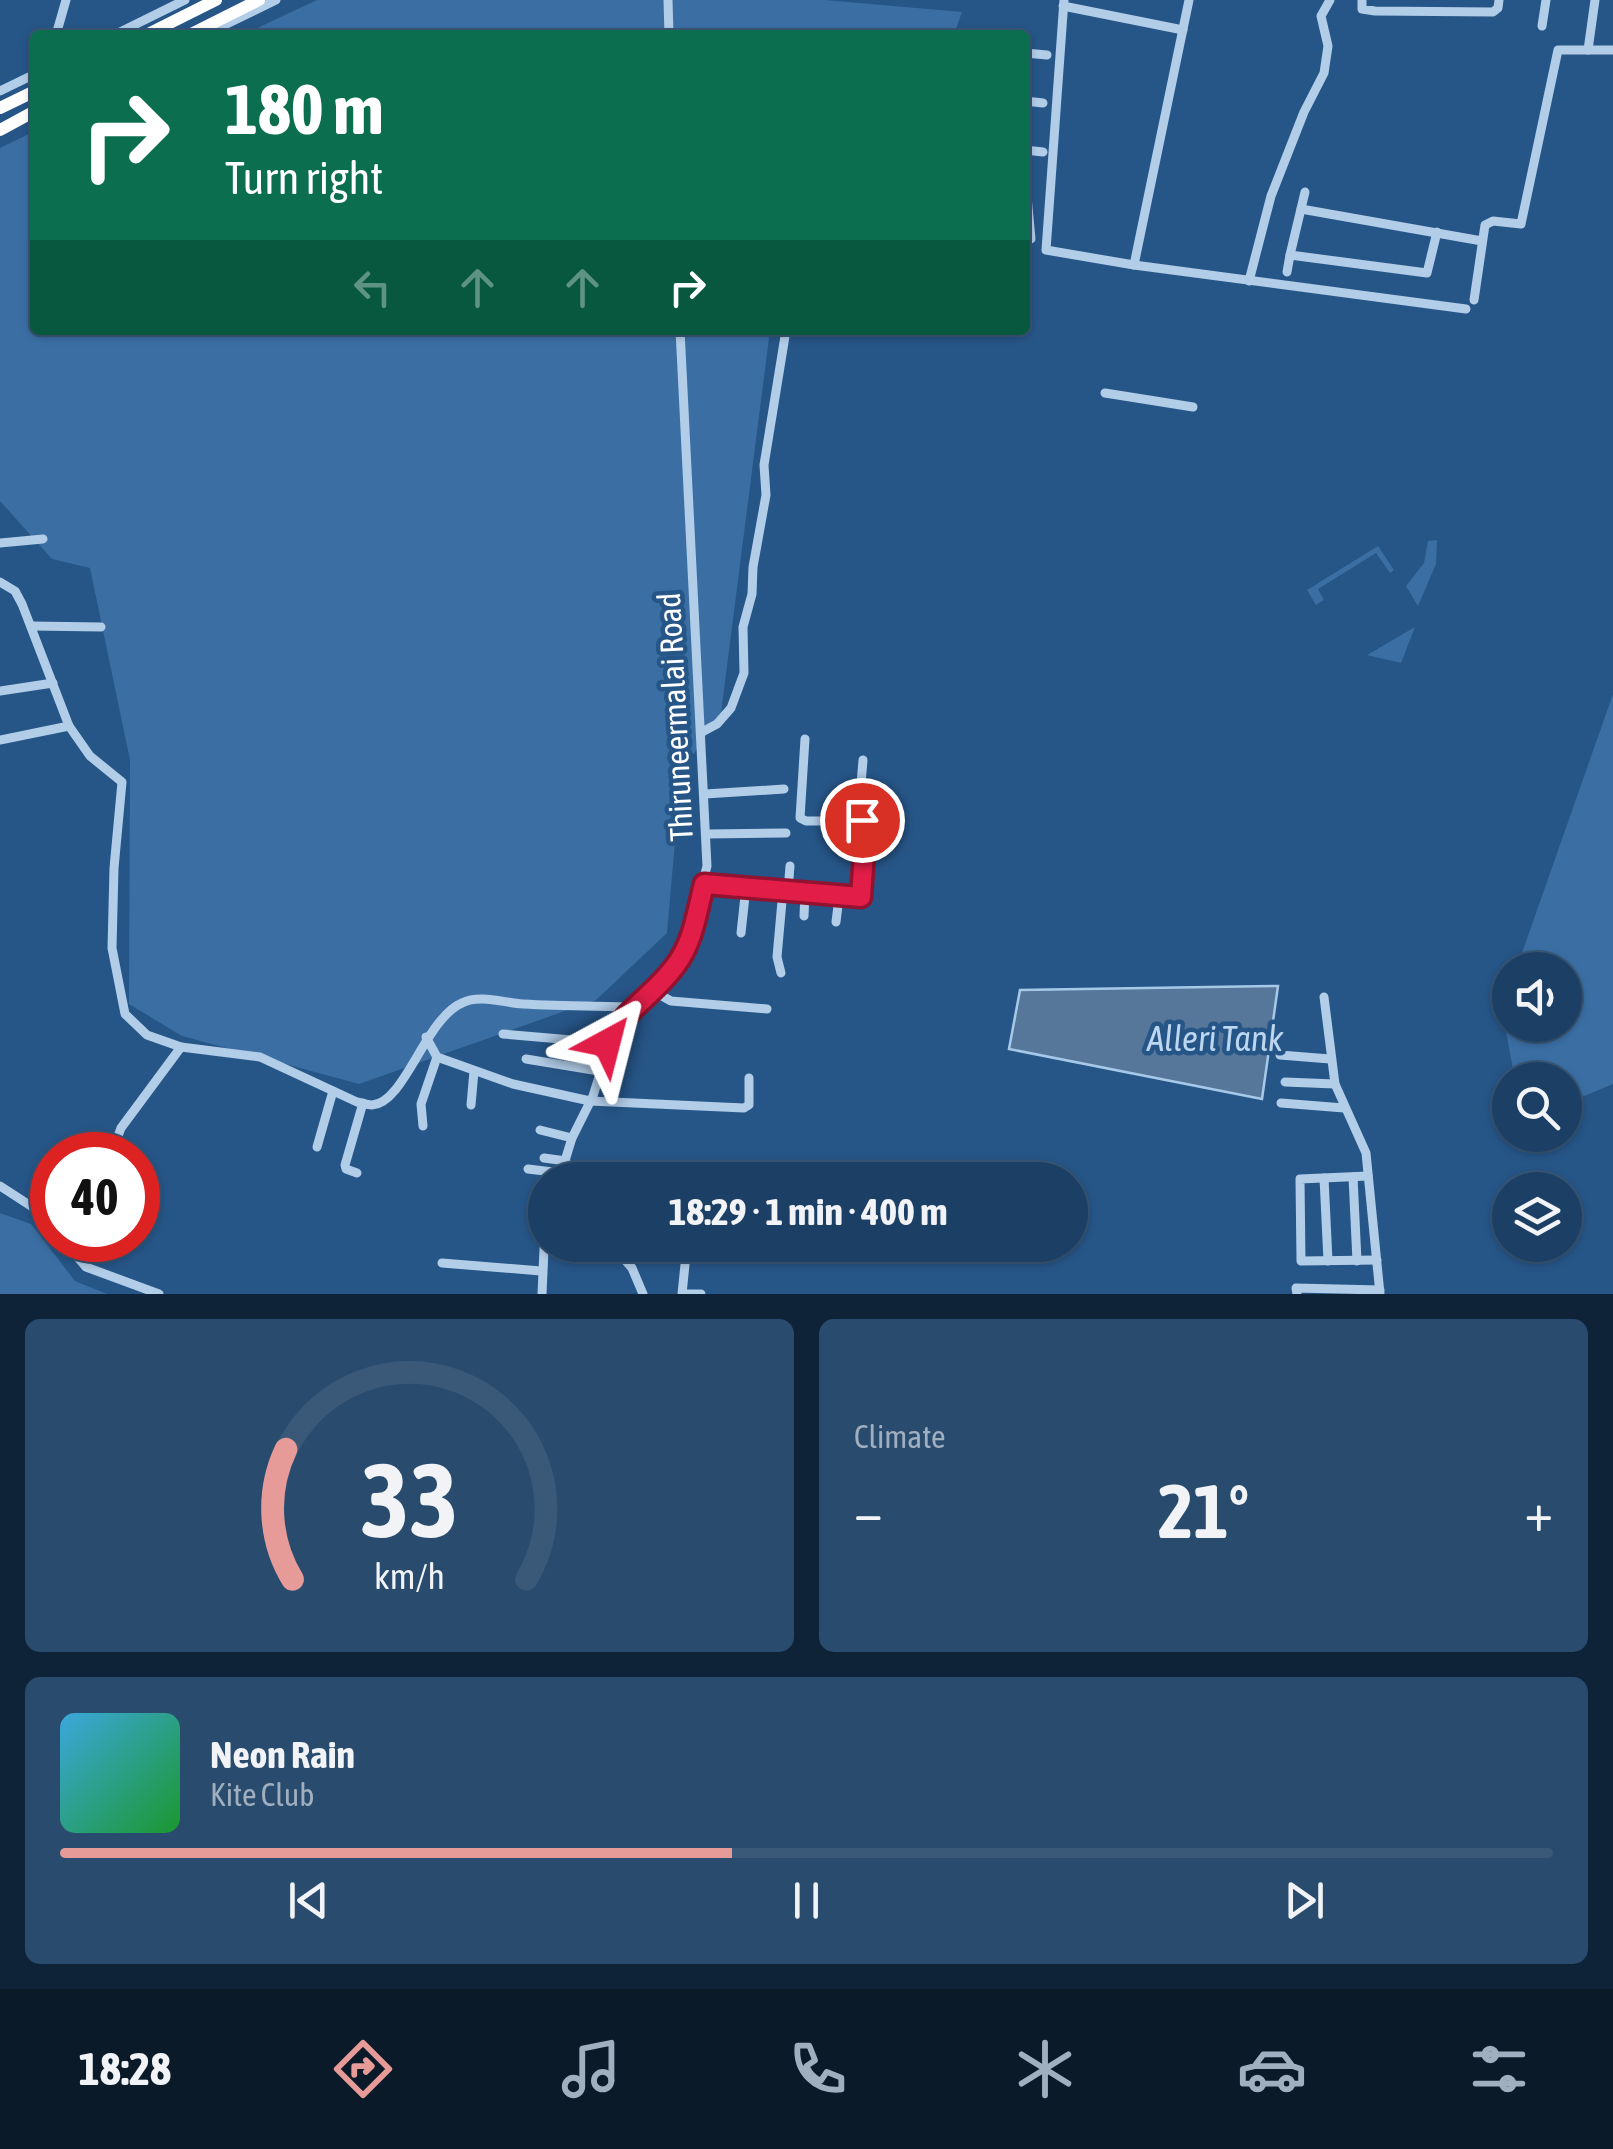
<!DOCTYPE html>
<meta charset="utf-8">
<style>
:root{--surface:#1c4065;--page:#294b6e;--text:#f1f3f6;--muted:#a0afbf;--line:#3a5979;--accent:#e69b98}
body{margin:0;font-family:"Asap Condensed",sans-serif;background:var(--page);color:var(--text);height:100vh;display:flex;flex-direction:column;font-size:38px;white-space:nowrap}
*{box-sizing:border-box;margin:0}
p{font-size:32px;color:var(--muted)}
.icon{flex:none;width:55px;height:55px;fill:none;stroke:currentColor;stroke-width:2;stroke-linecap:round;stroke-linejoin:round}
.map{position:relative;height:1294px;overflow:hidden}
.panel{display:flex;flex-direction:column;gap:25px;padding:25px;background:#0f2338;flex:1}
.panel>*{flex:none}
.top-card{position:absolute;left:30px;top:30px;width:1000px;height:305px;border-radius:10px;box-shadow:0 2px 8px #0004,0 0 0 2px var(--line);background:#0b6e4f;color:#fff;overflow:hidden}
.tools{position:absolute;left:1492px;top:952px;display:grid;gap:20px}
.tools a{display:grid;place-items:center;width:90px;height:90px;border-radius:50%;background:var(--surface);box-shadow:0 2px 8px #0004,0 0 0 2px var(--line);font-size:50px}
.speed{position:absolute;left:30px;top:1132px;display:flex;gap:20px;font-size:50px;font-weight:700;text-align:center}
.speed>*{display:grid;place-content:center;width:130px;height:130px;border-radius:50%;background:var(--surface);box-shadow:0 2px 8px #0004,0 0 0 2px var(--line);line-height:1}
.speed .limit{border:15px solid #d22;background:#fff;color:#111}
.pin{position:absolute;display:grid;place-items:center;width:85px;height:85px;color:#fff;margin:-42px;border:5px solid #fff;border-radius:50%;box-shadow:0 2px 10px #0007}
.me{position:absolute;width:110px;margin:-55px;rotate:38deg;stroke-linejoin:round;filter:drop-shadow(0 0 8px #0008)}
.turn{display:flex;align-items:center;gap:35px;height:210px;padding:0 30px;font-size:45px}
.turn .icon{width:130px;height:130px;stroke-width:2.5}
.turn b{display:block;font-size:70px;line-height:85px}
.lanes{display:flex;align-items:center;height:95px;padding:0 30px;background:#0003;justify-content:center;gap:50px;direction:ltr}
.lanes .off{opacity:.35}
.big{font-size:75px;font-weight:700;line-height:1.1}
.panel .tile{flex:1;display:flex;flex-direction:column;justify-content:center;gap:15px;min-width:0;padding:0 35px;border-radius:15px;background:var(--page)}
.panel .dial{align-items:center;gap:0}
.dial svg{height:260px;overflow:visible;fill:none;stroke:var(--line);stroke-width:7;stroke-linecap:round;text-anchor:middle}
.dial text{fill:var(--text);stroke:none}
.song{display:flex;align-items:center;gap:30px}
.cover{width:120px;height:120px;border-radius:15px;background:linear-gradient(135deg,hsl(200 70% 55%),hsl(130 70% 35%))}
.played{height:10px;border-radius:5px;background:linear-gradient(90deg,var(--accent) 45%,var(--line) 45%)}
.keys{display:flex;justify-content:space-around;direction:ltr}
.heat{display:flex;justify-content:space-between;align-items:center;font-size:55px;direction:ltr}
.panel .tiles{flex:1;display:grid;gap:25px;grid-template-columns:1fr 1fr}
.tile:last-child{grid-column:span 2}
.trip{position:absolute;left:528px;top:1162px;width:560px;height:100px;border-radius:50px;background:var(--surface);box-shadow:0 2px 8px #0004,0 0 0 2px var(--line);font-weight:700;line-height:100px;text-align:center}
.menu{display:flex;height:160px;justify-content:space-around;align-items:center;background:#0b1a28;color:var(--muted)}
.menu .icon{width:70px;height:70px}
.menu .selected{color:var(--accent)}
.menu b{font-size:45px;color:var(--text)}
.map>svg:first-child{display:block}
.green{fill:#3b6fa4}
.water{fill:#56769a;stroke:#a7c9e9;stroke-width:2.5}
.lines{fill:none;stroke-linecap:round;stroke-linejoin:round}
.minor{stroke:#b2cde8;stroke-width:9}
.highway{stroke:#fff;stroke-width:12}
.route-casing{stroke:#92132f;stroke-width:25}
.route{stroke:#e11d48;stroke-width:18}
.labels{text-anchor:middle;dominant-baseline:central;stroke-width:9;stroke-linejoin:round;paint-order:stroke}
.street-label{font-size:32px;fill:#fff;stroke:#265587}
.water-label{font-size:35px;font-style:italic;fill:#bed7f0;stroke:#265587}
</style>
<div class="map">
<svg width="1613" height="1294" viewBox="0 0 1613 1294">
<rect width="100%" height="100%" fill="#265587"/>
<g class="green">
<polygon points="317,0 825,0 962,12 954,35 242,35"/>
<polygon points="35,131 35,330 770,330 721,713 681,773 667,933 596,1000 359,1084 182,1036 129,1004 130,760 90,568 52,559 0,501 0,148"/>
<polygon points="1437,540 1436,564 1418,606 1406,586 1424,563 1428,541"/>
<polygon points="1378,546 1394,570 1390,573 1376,553 1318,589 1324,600 1316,605 1307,590"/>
<polygon points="1415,627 1401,663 1367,655"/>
<polygon points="1613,694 1613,1084 1565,1104 1565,1080 1515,1080 1502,1010 1510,986 1510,1025 1565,1025 1565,970 1516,970"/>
<polygon points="0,1213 31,1224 75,1281 107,1294 0,1294"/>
</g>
<polygon class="water" points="1278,986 1262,1099 1009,1049 1020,990"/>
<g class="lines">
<g class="minor">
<polyline points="668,0 669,35"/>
<polyline points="1064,0 1046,250 1134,265 1466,309"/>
<polyline points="1362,0 1362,9 1375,11 1493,12 1498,8 1499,0"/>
<polyline points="1063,6 1183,30"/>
<polyline points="1542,26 1546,0"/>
<polyline points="56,35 66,0"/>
<polyline points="114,35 185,0"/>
<polyline points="204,35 276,0"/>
<polyline points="1588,50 1613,50"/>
<polyline points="1025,53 1047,55"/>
<polyline points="0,91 35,74"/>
<polyline points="1025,101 1043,103"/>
<polyline points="1025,150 1043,152"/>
<polyline points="1025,175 1031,239"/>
<polyline points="1305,192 1290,255 1427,273 1437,232"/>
<polyline points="1301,209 1482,241"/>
<polyline points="1134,265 1189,0"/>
<polyline points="1287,272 1290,255"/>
<polyline points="1249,281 1271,196 1304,112 1324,73 1328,46 1321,16 1330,0"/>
<polyline points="1474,300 1485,225 1493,221 1521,224 1558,50 1588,50 1595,0"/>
<polyline points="1105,393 1193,407"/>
<polyline points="0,543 43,539"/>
<polyline points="0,582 15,591 22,604 69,726 90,756 122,782 114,868 112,948 125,1014 147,1035 181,1047 121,1128 111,1155"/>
<polyline points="31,626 101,627"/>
<polyline points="0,691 53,683"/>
<polyline points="702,732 717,724 731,708 744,673 743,627 752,594 753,567 766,495 764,465 786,330"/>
<polyline points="0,740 69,726"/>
<polyline points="705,794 784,789"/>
<polyline points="858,820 863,760"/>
<polyline points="708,834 786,833"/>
<polyline points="704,884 839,897 862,896 865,821 806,821 800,818 805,739"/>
<polyline points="788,891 790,866"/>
<polyline points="804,916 805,893"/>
<polyline points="836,922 839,897"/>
<polyline points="741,933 746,887"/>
<polyline points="781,973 777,957 783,890"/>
<polyline points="653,991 671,1001 767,1009"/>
<polyline points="1324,997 1335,1084 1366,1153 1380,1294"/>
<polyline points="503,1034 607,1043"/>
<polyline points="426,1037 437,1057 513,1084 590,1101 744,1108 749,1105 749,1078"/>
<path d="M181,1047l79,10 97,45c5,1 10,3 15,3 33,-2 53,-86 90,-102 18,-9 42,0 61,1 37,2 73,2 109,3"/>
<polyline points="1280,1055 1330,1059"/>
<polyline points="526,1059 599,1071"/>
<polyline points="1285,1082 1335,1084"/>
<polyline points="1281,1103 1344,1108"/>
<polyline points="471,1105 474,1071"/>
<polyline points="423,1126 421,1104 437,1057"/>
<polyline points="540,1130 572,1138"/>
<polyline points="317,1147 333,1091"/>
<polyline points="544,1158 566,1161"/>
<polyline points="528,1169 561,1173"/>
<polyline points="357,1173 346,1169 345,1165 363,1103"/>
<polyline points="1368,1176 1300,1179 1301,1261 1377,1260"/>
<polyline points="1353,1177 1357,1261"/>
<polyline points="1324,1178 1328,1261"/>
<polyline points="559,1180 572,1138 593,1096 613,1031 632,1007 674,968 685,952 707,866 680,330"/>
<polyline points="610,1180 613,1170"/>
<polyline points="651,1180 660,1180"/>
<polyline points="0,1186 34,1208 52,1225"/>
<polyline points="63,1240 86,1267 159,1294"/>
<polyline points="612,1245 632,1268 643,1294"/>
<polyline points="687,1245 682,1294 701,1294"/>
<polyline points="442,1263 541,1271"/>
<polyline points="542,1294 545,1227"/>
<polyline points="1297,1294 1296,1288 1380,1290"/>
</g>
<g class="highway">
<polyline points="146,35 216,0"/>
<polyline points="189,35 259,0"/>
<polyline points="0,108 35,91"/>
<polyline points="0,130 35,111"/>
</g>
</g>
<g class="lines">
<g class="route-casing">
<path id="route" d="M607,1043c16,-32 47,-48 68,-77 18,-23 22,-54 29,-82l157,13 5,-74 -4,-3"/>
</g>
<use href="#route" class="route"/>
</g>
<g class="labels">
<g class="street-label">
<text transform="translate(675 717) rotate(-93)">Thiruneermalai Road</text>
</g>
<g class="water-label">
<text x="1215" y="1038">Alleri Tank</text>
</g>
</g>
</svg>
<div class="tools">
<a><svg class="icon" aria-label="sound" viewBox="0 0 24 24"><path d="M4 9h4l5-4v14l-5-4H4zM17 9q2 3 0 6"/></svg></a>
<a><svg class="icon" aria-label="search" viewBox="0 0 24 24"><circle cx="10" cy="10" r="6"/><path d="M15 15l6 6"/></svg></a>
<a><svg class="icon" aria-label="layers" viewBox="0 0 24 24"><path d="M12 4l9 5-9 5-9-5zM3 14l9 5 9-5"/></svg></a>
</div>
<div class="speed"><div class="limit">40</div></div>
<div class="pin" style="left:862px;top:820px;background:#d93025"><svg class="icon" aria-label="arrive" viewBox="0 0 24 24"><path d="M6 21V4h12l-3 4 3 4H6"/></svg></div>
<svg class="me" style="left:607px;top:1043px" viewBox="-20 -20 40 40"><path d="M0-17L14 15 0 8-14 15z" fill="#e11d48" stroke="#fff" stroke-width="4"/></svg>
<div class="trip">18:29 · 1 min · 400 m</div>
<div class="top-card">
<div class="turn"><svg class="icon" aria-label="right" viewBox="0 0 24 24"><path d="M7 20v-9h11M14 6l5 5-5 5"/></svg><div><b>180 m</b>Turn right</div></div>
<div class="lanes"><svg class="icon off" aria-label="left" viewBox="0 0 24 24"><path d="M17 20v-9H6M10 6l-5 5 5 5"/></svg><svg class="icon off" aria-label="ahead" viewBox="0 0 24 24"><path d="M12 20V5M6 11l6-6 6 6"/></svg><svg class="icon off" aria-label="ahead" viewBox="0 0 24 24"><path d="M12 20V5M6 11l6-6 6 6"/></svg><svg class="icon" aria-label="right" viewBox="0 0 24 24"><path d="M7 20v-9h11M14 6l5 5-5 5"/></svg></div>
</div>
</div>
<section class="panel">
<div class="tiles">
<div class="tile dial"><svg viewBox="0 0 100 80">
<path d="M14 69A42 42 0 1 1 86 69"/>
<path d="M14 69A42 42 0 0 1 12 29" stroke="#e69b98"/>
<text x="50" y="56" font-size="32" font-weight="700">33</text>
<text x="50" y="72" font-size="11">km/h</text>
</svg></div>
<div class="tile"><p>Climate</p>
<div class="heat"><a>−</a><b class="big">21°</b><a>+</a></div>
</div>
<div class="tile">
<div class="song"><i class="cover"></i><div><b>Neon Rain</b><p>Kite Club</p></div></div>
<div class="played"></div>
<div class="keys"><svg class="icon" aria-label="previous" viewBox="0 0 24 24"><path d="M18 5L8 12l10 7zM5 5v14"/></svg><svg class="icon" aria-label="pause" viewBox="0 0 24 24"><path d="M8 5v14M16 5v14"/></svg><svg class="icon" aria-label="next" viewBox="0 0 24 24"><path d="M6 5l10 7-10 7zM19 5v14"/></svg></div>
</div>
</div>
</section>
<nav class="menu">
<b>18:28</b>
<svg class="icon selected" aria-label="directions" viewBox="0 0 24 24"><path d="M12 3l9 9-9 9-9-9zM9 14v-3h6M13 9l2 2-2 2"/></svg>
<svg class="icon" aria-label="music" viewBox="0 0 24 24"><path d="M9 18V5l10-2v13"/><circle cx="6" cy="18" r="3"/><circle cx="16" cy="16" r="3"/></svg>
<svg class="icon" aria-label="phone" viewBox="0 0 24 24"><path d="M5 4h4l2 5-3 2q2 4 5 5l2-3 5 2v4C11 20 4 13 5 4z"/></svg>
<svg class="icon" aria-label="climate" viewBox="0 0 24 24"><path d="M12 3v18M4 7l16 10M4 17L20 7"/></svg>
<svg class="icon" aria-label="car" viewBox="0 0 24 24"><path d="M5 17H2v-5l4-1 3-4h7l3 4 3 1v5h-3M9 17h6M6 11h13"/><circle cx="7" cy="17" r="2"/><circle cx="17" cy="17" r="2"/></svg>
<svg class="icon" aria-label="filters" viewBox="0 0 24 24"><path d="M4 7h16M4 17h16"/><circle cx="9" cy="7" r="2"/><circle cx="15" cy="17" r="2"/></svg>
</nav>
